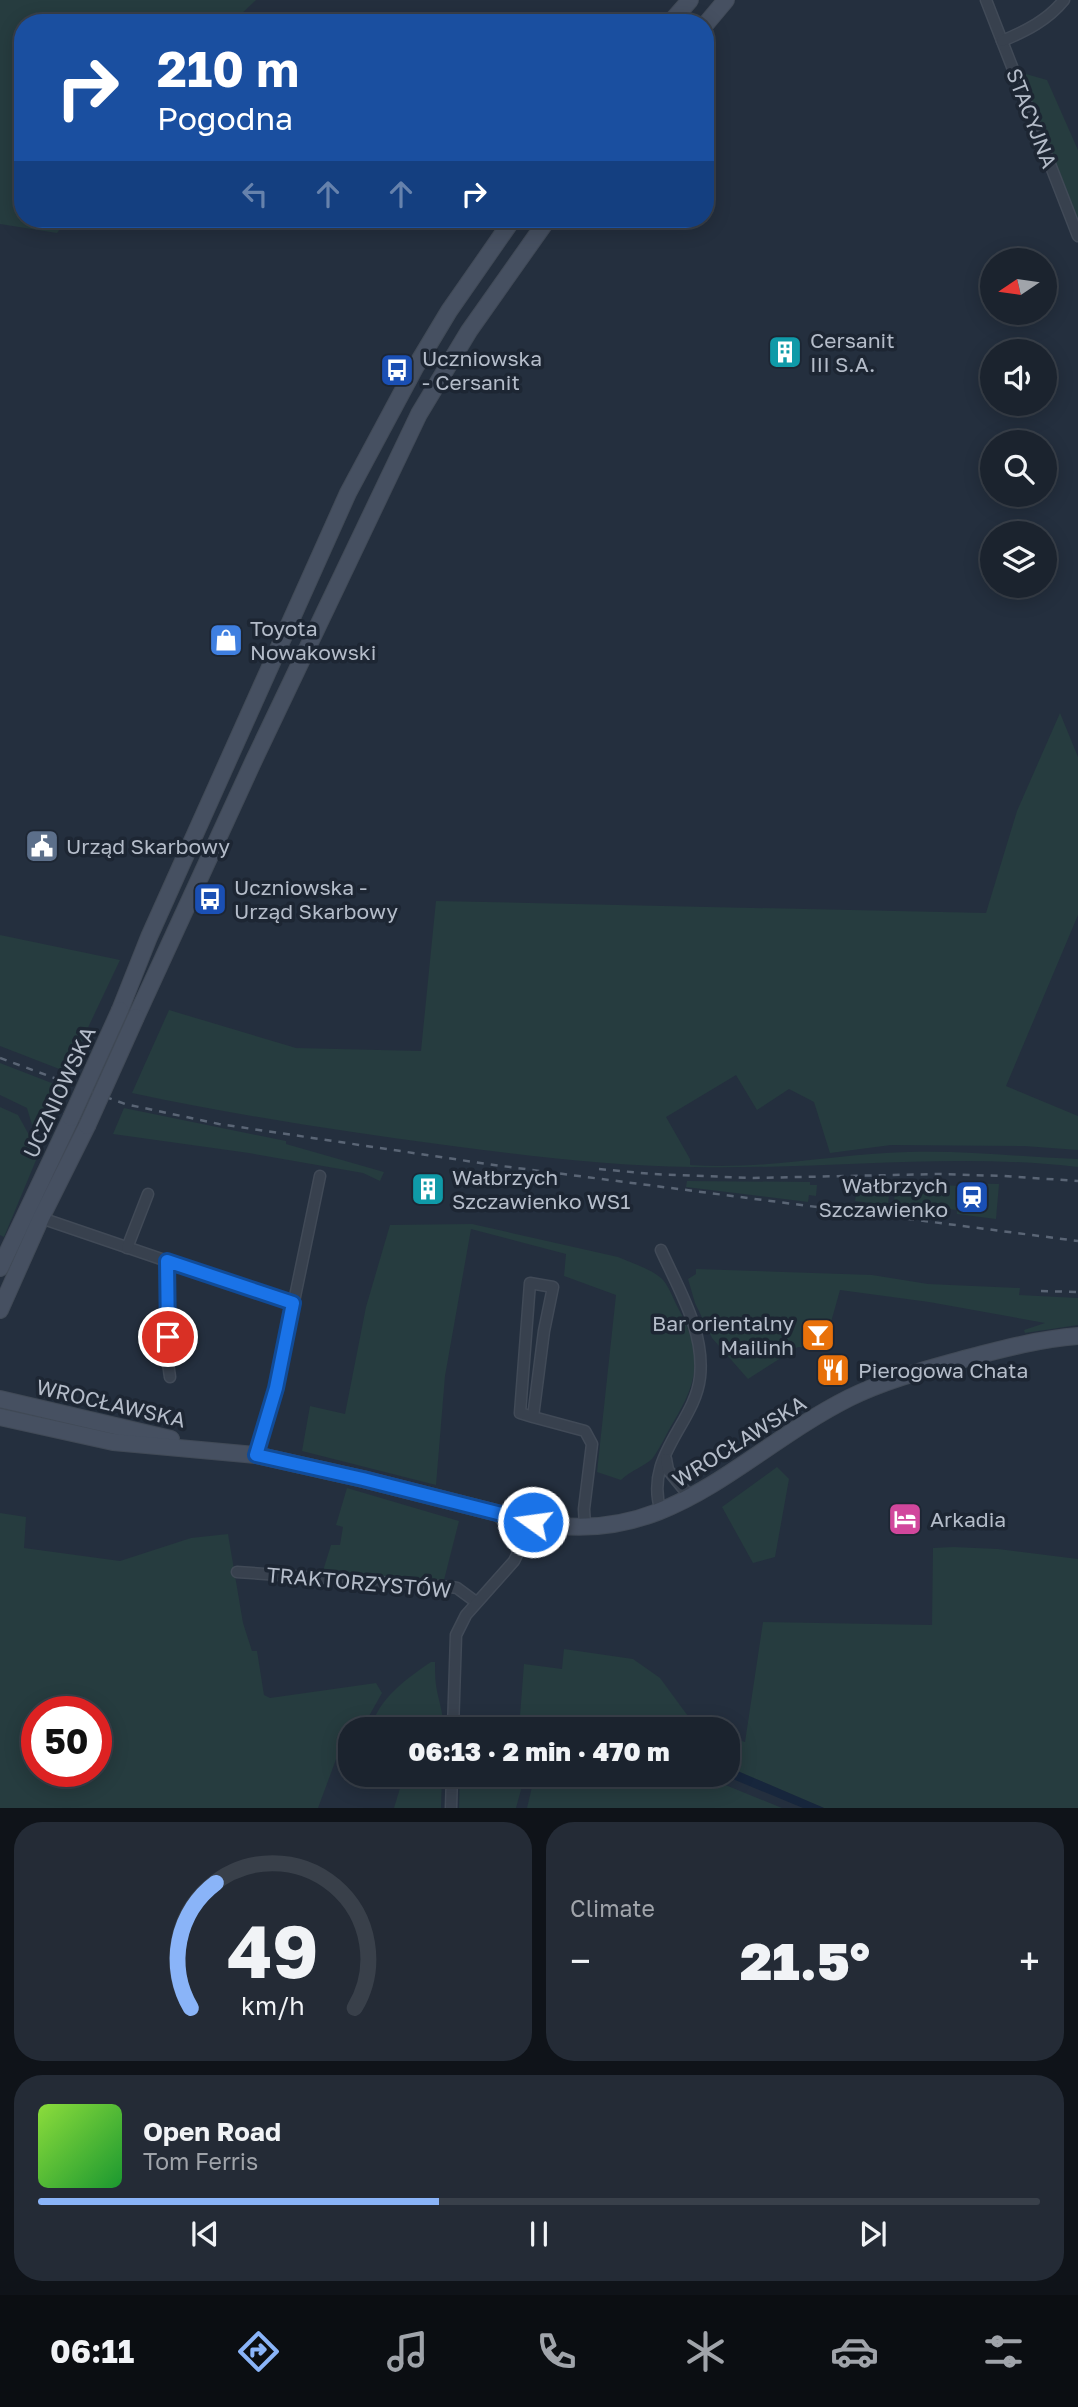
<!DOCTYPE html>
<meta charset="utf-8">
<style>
:root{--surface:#1b232e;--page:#242b36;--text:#f1f3f6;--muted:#a0a4aa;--line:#39404a;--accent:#8ab4f8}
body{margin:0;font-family:"Golos Text",sans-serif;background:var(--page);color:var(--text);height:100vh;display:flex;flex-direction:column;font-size:26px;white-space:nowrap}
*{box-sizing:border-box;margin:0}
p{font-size:23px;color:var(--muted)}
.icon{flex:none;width:38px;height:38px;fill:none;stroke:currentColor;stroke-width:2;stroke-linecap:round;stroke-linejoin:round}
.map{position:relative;height:1808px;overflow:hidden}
.panel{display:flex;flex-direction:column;gap:14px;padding:14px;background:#0f1319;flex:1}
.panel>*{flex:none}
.banner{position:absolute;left:14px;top:14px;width:700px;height:214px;border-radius:28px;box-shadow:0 4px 18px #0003,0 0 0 2px var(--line);background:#1a4fa0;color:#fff;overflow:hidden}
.needle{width:46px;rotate:257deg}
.tools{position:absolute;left:980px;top:248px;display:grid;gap:14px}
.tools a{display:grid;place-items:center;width:77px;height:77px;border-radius:50%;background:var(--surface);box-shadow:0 4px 18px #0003,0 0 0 2px var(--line);font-size:35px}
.speed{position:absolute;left:21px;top:1696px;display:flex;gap:14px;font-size:35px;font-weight:700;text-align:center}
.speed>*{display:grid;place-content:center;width:91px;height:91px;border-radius:50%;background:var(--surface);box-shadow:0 4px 18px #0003,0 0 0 2px var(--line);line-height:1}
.speed .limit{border:10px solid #d22;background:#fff;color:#111}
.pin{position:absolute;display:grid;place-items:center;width:60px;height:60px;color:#fff;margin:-30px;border:4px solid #fff;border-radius:50%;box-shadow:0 2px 7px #0007}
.me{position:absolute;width:77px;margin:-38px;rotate:284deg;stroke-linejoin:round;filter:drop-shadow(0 0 5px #0008)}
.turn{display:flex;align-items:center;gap:24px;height:147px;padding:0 28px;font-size:32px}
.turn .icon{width:91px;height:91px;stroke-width:2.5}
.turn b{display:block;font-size:49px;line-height:60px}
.lanes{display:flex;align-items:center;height:66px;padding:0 28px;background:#0003;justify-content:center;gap:35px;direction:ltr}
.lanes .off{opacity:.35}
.big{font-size:52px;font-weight:800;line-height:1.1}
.panel .widget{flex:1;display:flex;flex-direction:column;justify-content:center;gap:10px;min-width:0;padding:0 24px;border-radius:28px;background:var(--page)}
.panel .dial{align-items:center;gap:0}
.dial svg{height:182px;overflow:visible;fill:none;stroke:var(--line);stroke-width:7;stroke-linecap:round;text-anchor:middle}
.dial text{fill:var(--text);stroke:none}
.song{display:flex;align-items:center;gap:21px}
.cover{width:84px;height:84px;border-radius:10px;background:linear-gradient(135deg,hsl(90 70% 55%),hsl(130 70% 35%))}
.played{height:7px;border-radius:4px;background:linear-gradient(90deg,var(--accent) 40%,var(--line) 40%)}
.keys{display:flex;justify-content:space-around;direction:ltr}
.heat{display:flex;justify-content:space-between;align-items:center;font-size:38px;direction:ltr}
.panel .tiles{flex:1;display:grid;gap:14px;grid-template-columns:1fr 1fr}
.widget:last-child{grid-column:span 2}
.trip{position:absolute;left:338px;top:1717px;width:402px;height:70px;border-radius:28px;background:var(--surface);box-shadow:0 4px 18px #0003,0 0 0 2px var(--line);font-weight:800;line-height:70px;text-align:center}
.tab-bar{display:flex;height:112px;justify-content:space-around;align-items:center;background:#0b0e12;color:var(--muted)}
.tab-bar .icon{width:49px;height:49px}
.tab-bar .on{color:var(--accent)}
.tab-bar b{font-size:32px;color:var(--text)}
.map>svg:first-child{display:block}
.green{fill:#263c3f;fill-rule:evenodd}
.water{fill:#17263c}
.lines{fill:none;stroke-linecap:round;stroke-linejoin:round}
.minor-casing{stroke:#414a57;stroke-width:13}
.secondary-casing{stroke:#414a57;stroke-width:18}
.minor{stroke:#38414e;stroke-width:10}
.secondary{stroke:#465061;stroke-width:16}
.rail{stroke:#5a6575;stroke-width:2.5;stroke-dasharray:7 7;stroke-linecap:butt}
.secondary-bridge-casing{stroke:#414a57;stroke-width:18;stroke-linecap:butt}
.secondary-bridge{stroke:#465061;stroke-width:16}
.route-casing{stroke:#114b97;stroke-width:18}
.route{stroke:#1a73e8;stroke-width:12}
.labels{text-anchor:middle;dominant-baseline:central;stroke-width:7;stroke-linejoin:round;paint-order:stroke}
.street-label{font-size:21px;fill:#b4bcc9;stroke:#1d2633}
.poi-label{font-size:21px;fill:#b4bcc9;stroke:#1d2633;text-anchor:start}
</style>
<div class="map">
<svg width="1078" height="1809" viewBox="0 0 1078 1809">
<rect width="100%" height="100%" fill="#242f3e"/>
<g class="green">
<polygon points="0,0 256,0 239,16 204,23 23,23 23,219 67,219 57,233 0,224"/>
<polygon points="1026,74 1047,80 1078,150 1078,219 1022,76"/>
<path d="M1060,713l18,44v158l-72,171 72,30v34l-54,-4 -133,-1 -61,8 -16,-51 -25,-13 -32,21 -21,-35 -70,42 24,42v6c74,5 145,-11 218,-13 57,-2 113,5 170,7v8c-128,-15 -257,3 -386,0 -82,-1 -165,-11 -247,-22 -105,-14 -209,-30 -313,-52l37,-83 127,38 125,3 15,-150 550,12 31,-102z"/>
<polygon points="0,935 120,960 67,1072 0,1046"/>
<polygon points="0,1063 62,1087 41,1134 33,1128 27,1108 0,1095"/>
<polygon points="0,1107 18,1115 39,1153 4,1237 0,1235"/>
<polygon points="124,1108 286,1141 286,1144 384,1172 380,1181 363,1173 249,1153 113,1134"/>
<polygon points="687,1181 810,1182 810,1185 817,1185 816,1196 809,1195 808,1202 686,1187"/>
<polygon points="895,1182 942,1182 942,1185 960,1186 961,1183 999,1184 996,1219 957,1214 957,1210 939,1208 939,1212 894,1206"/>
<polygon points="890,1183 888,1205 855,1201 857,1184"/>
<path d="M472,1224l146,33c14,6 31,11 43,21 7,6 12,20 16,28 27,49 22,75 -6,120 -6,11 -12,24 -19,33 -6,6 -22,12 -31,21l-24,-8 19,-177 -52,-19 2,-22 -95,-25 -26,147 -9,109 -134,-34 8,-45 35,8 21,-107 24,-82z"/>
<polygon points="696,1269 872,1275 928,1284 1020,1288 1019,1295 1078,1298 1078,1325 1025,1333 1024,1330 1045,1323 929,1302 840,1290 824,1347 798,1347 748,1379 712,1338 695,1303 688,1279 696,1274"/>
<polygon points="777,1467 789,1479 775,1557 753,1563 722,1507"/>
<polygon points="347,1488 459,1521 443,1584 322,1574 331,1545 340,1545 343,1527 336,1525"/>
<path d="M0,1513l26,4 -2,31 96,13 71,-23 37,-4 15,89 9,28h5l7,44 6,3 106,-15 6,10 -13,23 -4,13h-15v7l-5,-1 -27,73 -318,1zM37,1712h59v59h-59z"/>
<polygon points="953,1547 998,1549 1078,1559 1078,1808 824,1808 728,1767 728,1737 745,1742 763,1622 932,1625 933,1548"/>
<polygon points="564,1649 633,1659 660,1678 696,1727 703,1729 633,1729 597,1717 580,1721 565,1729 519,1729 524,1664 562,1669"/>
<path d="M431,1662h4c0,7 0,15 1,23 2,15 8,28 7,44h-72c6,-29 36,-51 60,-67z"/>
<polygon points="535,1774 701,1775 782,1808 527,1808"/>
<polygon points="404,1775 442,1775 441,1808 394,1808"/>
<polygon points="460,1775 525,1775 516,1808 459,1809"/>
</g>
<polygon class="water" points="728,1767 824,1808 803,1808 723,1775 728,1774"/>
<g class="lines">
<g class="minor-casing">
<g id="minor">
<polyline points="986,0 1078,236"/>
<path d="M1002,41c24,-10 46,-21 62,-41"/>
<polyline points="41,1218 167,1261 168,1363 170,1377"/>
<polyline points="127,1248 148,1194"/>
<path d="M661,1250c18,40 44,82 39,127 -5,47 -57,79 -39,135"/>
<polyline points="167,1261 293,1303"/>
<polyline points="533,1417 520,1413 530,1283 553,1287 544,1331 533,1417 585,1431 592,1444 584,1509 585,1527"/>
<polyline points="256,1455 276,1388 320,1176"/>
<polyline points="666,1459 668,1470 691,1498"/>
<polyline points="498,1516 513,1530 518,1552"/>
<polyline points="237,1572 451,1587 457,1588 476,1602"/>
<polyline points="453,1729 456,1635 466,1615 514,1561 533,1522"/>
<polyline points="451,1809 452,1774"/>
</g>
</g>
<g class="secondary-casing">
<g id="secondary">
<polyline points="670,23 690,0"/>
<polyline points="705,25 726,0"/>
<polyline points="120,1010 149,937 348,493 416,366 449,311 513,219"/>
<polyline points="136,1017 254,760 419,414 469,331 548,219"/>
<polyline points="0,1268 71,1118"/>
<polyline points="0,1310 41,1218 87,1126"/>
<polyline points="0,1399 171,1439"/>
<path d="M0,1417l113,25 143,13 107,24 170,43c135,28 207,-69 316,-124 36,-18 76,-28 115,-39 38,-10 75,-20 114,-23"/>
</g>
</g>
<use href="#minor" class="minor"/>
<use href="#secondary" class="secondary"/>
<g class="rail">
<polyline points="0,1058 125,1104 219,1124 494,1165 1078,1241"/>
<polyline points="599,1169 652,1174 753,1178 939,1174 1003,1176 1078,1181"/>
<polyline points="1041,1291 1078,1292"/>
</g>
<g class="secondary-bridge-casing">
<g id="secondary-bridge">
<polyline points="71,1118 120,1010"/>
<polyline points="87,1126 136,1017"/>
</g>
</g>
<use href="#secondary-bridge" class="secondary-bridge"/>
</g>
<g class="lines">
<g class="route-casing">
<polyline id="route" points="168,1337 167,1261 293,1303 276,1388 256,1455 363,1479 533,1522"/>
</g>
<use href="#route" class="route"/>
</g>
<defs>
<g id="building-square" transform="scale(1.75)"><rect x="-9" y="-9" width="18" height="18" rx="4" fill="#0f9aa8" stroke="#1d2633"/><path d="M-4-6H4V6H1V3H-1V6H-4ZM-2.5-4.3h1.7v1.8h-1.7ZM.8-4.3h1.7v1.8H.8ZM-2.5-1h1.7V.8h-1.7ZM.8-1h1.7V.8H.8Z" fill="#fff"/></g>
<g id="bus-square" transform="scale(1.75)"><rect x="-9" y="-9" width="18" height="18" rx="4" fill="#1a4fb4" stroke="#1d2633"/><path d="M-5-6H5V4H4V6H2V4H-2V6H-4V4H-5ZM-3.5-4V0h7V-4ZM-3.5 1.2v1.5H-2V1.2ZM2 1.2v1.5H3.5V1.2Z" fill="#fff"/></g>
<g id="shop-square" transform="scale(1.75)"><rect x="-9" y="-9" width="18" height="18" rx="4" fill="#3f7fe0" stroke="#1d2633"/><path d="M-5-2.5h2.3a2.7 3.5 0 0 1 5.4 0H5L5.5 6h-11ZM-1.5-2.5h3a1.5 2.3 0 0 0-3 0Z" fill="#fff"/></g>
<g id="civic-square" transform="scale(1.75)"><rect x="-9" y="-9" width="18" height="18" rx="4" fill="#5c6f8a" stroke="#1d2633"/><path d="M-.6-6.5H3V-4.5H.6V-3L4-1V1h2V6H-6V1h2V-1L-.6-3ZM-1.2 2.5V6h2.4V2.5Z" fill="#fff"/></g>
<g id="station-square" transform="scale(1.75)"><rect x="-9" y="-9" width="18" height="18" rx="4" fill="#1a4fb4" stroke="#1d2633"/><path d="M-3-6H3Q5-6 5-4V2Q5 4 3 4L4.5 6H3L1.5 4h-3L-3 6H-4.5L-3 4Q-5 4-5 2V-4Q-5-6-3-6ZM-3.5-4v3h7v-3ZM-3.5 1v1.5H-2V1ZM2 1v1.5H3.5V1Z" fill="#fff"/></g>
<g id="bar-square" transform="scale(1.75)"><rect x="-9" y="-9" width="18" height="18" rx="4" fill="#e8710a" stroke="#1d2633"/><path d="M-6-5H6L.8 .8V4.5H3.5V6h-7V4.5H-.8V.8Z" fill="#fff"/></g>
<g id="restaurant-square" transform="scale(1.75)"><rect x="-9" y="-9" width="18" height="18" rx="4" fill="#e8710a" stroke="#1d2633"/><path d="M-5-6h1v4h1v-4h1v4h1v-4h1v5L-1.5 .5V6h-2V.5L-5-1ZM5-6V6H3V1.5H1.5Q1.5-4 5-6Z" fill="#fff"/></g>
<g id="hotel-square" transform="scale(1.75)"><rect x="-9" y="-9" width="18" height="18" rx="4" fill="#d1479c" stroke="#1d2633"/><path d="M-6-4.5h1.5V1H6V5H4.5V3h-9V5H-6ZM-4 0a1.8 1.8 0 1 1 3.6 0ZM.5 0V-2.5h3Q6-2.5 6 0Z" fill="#fff"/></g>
</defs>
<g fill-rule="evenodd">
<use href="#building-square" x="785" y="352"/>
<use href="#bus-square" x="397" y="370"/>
<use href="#shop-square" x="226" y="640"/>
<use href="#civic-square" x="42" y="846"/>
<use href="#bus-square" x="210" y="899"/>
<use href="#building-square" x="428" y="1189"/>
<use href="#station-square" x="972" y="1197"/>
<use href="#bar-square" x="818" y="1335"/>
<use href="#restaurant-square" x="833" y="1370"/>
<use href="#hotel-square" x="905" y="1519"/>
</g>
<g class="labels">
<g class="street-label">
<text transform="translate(1032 118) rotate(69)">STACYJNA</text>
<text transform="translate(59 1092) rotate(-65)">UCZNIOWSKA</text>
<text transform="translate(111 1403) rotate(13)">WROCŁAWSKA</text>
<text transform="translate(739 1441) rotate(-32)">WROCŁAWSKA</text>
<text transform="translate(359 1582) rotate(5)">TRAKTORZYSTÓW</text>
</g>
<g class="poi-label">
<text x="810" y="340">Cersanit<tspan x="810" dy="24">III S.A.</tspan></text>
<text x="422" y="358">Uczniowska<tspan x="422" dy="24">- Cersanit</tspan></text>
<text x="250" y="628">Toyota<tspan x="250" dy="24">Nowakowski</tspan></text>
<text x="66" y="846">Urząd Skarbowy</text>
<text x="234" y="887">Uczniowska -<tspan x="234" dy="24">Urząd Skarbowy</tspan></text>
<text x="452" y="1177">Wałbrzych<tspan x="452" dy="24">Szczawienko WS1</tspan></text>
<text x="948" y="1185" text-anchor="end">Wałbrzych<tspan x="948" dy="24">Szczawienko</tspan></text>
<text x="794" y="1323" text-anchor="end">Bar orientalny<tspan x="794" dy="24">Mailinh</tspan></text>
<text x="858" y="1370">Pierogowa Chata</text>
<text x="930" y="1519">Arkadia</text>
</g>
</g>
</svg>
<div class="tools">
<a><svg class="needle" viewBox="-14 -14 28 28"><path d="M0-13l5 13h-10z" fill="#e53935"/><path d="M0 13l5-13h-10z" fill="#a0a4aa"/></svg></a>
<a><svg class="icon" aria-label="sound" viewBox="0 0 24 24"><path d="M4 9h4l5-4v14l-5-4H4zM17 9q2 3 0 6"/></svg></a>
<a><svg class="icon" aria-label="search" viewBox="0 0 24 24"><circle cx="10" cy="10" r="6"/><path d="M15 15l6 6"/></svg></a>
<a><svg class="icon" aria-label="layers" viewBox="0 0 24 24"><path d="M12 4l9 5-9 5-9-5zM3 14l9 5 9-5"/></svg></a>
</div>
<div class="speed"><div class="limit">50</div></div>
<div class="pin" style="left:168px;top:1337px;background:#d93025"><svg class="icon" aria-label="arrive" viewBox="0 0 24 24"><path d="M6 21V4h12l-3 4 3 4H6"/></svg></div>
<svg class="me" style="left:533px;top:1522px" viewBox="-20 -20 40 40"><circle r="17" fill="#1a73e8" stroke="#fff" stroke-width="3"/><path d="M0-11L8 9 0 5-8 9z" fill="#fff"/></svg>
<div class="trip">06:13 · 2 min · 470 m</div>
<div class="banner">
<div class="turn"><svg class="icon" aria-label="right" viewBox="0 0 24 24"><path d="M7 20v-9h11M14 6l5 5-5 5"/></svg><div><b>210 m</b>Pogodna</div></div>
<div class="lanes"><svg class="icon off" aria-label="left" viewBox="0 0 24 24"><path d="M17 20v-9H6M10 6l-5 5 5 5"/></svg><svg class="icon off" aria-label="ahead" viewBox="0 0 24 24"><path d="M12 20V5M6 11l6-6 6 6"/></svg><svg class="icon off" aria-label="ahead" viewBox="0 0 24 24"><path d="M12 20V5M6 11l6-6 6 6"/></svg><svg class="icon" aria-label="right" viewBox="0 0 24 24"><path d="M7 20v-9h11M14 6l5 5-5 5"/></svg></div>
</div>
</div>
<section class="panel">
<div class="tiles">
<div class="widget dial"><svg viewBox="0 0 100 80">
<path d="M14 69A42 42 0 1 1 86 69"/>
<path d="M14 69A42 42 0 0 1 25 14" stroke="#8ab4f8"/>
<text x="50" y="56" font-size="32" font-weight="700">49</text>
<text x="50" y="72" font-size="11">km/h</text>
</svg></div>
<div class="widget"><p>Climate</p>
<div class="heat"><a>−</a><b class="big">21.5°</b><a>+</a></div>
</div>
<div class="widget">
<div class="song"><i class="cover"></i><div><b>Open Road</b><p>Tom Ferris</p></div></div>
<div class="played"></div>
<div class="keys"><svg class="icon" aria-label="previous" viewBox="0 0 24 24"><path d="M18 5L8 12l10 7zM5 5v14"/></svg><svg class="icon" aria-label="pause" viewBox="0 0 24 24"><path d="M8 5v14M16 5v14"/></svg><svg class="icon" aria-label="next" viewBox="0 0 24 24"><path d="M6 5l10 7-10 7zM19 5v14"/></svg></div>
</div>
</div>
</section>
<nav class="tab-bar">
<b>06:11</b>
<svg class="icon on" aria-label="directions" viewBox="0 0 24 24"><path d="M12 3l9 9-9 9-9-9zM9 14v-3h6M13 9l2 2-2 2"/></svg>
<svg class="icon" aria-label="music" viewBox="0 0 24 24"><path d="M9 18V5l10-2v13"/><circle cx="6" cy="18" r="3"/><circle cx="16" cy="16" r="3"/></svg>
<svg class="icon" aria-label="phone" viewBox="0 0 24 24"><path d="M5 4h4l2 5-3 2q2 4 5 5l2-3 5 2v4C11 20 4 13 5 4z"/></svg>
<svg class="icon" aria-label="climate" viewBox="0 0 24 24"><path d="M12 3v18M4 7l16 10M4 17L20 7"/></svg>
<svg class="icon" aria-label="car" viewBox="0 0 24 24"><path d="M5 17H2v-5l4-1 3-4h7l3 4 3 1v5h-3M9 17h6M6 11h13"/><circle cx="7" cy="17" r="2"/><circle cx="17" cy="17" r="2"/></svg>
<svg class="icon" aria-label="filters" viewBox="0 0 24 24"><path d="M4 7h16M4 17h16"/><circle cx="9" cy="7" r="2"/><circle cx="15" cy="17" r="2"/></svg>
</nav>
